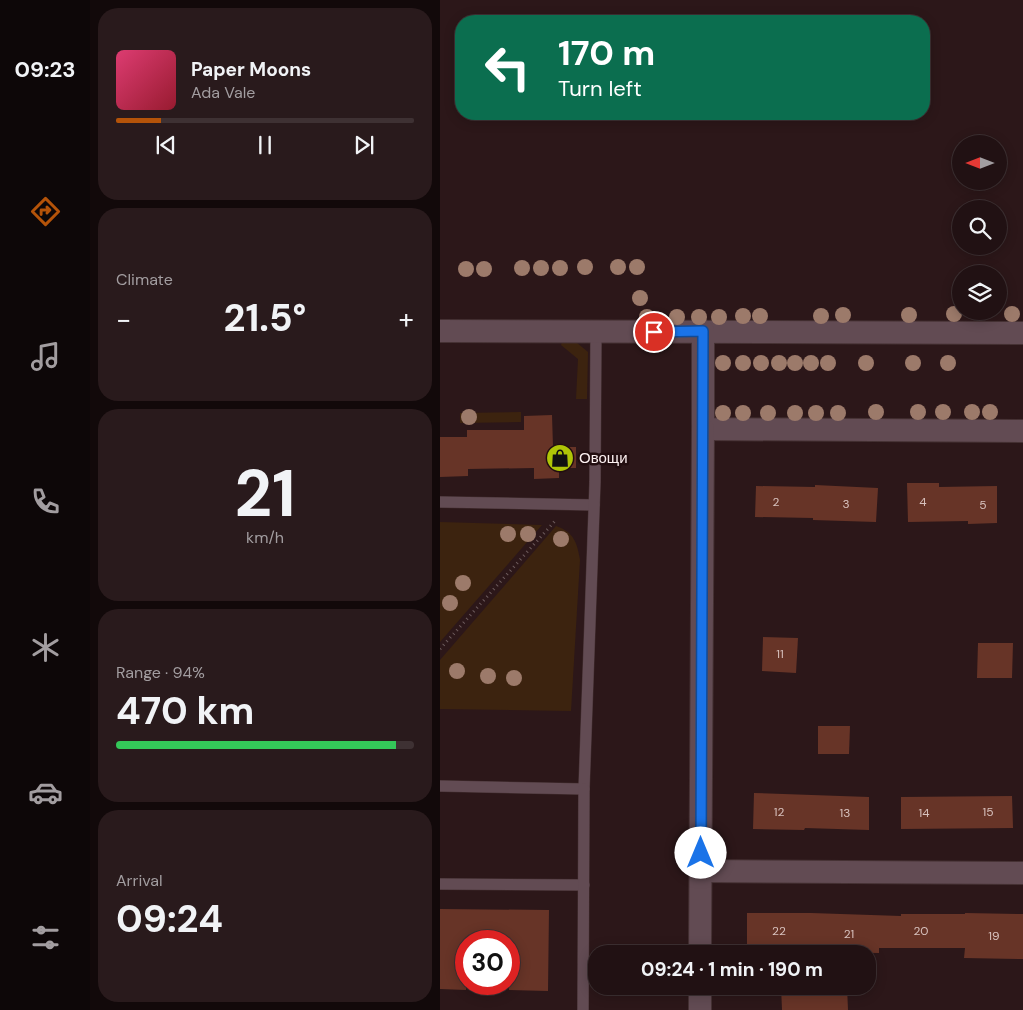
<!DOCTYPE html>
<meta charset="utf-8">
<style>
:root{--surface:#211113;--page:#291a1c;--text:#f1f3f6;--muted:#a29da0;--line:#3e3133;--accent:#b45309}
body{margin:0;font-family:"DM Sans",sans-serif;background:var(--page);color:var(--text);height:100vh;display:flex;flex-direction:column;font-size:19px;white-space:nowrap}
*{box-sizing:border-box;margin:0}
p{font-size:16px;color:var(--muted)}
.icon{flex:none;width:28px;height:28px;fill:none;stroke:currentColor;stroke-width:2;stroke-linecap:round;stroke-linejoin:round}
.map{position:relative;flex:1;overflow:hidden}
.side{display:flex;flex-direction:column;gap:8px;padding:8px;background:#12090a;width:350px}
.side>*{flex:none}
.banner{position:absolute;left:15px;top:15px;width:475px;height:105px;border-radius:20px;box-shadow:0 2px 12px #0003,0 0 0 1px var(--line);background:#0b6e4f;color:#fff;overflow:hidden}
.needle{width:32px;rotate:270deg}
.buttons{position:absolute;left:512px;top:135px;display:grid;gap:10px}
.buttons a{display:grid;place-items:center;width:55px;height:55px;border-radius:50%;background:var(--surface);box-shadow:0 2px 12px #0003,0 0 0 1px var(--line);font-size:25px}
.speed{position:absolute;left:15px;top:930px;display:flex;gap:10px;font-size:25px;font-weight:700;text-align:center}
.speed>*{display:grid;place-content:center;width:65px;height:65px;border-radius:50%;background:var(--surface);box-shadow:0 2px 12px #0003,0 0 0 1px var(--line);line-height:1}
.speed .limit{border:8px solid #d22;background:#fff;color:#111}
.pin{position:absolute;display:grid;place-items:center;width:42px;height:42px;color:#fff;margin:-21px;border:2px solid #fff;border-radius:50%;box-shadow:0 1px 5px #0007}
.me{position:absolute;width:55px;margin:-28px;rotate:0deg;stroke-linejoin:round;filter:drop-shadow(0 0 4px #0008)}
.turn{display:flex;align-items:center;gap:18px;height:105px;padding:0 20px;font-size:22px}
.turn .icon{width:65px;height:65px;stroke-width:2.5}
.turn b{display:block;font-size:35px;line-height:42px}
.big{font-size:38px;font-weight:700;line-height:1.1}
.side .card{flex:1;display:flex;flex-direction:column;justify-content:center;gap:8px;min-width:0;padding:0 18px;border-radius:20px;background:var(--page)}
.side .dial{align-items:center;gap:0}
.dial b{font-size:65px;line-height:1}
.song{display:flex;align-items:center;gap:15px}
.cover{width:60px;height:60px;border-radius:8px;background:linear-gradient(135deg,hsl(340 70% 55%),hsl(350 70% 35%))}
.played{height:5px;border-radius:2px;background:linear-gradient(90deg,var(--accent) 15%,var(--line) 15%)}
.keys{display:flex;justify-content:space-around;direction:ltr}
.heat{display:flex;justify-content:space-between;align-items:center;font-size:28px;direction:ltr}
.charge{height:8px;border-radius:4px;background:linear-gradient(90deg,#34c759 94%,var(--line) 0)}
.trip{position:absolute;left:148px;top:945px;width:288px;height:50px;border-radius:20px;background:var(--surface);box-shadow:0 2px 12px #0003,0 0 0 1px var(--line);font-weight:700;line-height:50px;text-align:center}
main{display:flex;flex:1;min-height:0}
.tab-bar{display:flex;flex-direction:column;width:90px;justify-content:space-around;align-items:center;background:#0d0708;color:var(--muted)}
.tab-bar .icon{width:35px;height:35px}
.tab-bar .selected{color:var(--accent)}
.tab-bar b{font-size:22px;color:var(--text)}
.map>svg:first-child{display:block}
.green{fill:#3c230f}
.building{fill:#673427}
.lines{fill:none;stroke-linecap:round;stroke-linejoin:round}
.service-casing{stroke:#453133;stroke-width:12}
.minor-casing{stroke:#453133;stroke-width:24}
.path{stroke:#6e5c5d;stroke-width:3;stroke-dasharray:1 4;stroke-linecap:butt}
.service{stroke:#624b53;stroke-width:11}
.minor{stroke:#624b53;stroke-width:22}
.tree{fill:#9c7a6a}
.route-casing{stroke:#114b97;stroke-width:12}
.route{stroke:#1a73e8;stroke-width:9}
.labels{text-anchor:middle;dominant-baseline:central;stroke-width:5;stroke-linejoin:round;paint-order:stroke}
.number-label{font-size:12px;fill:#d8c2be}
.poi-label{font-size:15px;fill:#fdf1f1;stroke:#220e10;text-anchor:start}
</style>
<main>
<nav class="tab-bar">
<b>09:23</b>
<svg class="icon selected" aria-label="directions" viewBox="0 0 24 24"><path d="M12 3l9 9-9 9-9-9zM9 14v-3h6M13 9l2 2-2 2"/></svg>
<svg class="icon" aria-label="music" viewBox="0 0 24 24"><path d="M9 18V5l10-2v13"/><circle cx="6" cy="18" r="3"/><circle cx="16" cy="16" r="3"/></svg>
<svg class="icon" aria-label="phone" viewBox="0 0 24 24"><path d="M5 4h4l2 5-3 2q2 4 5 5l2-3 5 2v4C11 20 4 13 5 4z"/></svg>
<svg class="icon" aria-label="climate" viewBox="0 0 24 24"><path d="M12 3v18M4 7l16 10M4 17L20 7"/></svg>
<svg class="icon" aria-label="car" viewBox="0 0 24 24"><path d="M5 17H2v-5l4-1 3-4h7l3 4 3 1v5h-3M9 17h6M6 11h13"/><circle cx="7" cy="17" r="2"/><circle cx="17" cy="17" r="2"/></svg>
<svg class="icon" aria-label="filters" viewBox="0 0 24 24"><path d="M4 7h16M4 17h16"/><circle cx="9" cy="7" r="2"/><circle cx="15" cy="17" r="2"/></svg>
</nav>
<section class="side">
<div class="card">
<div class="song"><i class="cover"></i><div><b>Paper Moons</b><p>Ada Vale</p></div></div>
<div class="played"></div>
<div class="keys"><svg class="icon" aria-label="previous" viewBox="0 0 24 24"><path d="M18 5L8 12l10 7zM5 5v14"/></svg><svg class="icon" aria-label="pause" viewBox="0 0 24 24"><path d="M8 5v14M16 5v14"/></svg><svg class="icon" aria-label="next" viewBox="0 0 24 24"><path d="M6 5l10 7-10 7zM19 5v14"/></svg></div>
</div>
<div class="card"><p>Climate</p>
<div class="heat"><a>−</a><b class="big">21.5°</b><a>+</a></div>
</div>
<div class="card dial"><b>21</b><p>km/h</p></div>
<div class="card"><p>Range · 94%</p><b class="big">470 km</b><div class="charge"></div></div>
<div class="card"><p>Arrival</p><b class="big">09:24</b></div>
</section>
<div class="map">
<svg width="583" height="1010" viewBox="0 0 583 1010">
<rect width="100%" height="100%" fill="#2c1719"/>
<g class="green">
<polygon points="125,333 148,352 147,399 136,399 138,359 121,345"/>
<polygon points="81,412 81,422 20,423 20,413"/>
<polygon points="0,522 102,525 0,642"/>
<path d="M116,526c18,6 21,17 24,34l-9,151 -131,-2v-49z"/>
</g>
<g class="building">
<polygon points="112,415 113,447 136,447 136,468 119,468 119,478 94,479 94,468 28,469 28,476 0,477 0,437 27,437 27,430 84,430 84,416"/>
<polygon points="467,483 499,483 499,487 557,486 557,523 528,524 528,521 468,522"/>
<polygon points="375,485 438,488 436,522 373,520 373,518 315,517 316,486 375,487"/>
<polygon points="323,637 358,638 356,673 322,671"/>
<polygon points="538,643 573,643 572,678 537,678"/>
<polygon points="378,726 410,726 409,754 378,754"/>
<polygon points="314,793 429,797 429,830 365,828 364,830 313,829"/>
<polygon points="572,796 573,828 461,829 461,797"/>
<polygon points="0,909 109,910 108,991 69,990 69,941 26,941 26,990 0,989"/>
<polygon points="307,913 371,913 461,916 461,914 525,914 525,913 583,914 583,959 524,958 525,948 439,948 439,953 378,952 378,948 307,948"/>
<polygon points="341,986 407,986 408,1010 342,1010"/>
</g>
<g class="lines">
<g class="service-casing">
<g id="service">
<polyline points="0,502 154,505"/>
<polyline points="0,786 144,789 155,482 156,332"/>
<polyline points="0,884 144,885"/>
<polyline points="143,1010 144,789"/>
</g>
</g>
<g class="minor-casing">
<g id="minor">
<polyline points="0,331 583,333"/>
<polyline points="263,331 263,429 583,431"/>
<polyline points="261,871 583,873"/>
<polyline points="260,954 263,429"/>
<polyline points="260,1010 260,986"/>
</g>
</g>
<polyline class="path" points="0,649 115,521"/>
<use href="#service" class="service"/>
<use href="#minor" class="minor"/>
</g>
<g class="tree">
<circle cx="145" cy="267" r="8"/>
<circle cx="178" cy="267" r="8"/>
<circle cx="197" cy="267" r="8"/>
<circle cx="82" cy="268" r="8"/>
<circle cx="101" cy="268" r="8"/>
<circle cx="120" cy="268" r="8"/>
<circle cx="26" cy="269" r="8"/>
<circle cx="44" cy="269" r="8"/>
<circle cx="200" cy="298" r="8"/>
<circle cx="514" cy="314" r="8"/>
<circle cx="572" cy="314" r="8"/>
<circle cx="403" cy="315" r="8"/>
<circle cx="469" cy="315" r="8"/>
<circle cx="303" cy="316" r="8"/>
<circle cx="320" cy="316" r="8"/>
<circle cx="381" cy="316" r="8"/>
<circle cx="207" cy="317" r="8"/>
<circle cx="237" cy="317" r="8"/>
<circle cx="259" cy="317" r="8"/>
<circle cx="279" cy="317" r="8"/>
<circle cx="283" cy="363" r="8"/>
<circle cx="303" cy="363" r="8"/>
<circle cx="321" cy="363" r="8"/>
<circle cx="339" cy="363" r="8"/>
<circle cx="355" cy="363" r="8"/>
<circle cx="371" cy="363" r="8"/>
<circle cx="388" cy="363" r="8"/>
<circle cx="426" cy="363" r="8"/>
<circle cx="473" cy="363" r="8"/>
<circle cx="508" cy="363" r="8"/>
<circle cx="436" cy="412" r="8"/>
<circle cx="478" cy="412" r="8"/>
<circle cx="503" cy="412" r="8"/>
<circle cx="532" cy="412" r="8"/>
<circle cx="550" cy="412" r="8"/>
<circle cx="283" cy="413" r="8"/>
<circle cx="303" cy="413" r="8"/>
<circle cx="328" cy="413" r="8"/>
<circle cx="355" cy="413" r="8"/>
<circle cx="376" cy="413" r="8"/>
<circle cx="398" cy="413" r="8"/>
<circle cx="29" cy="417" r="8"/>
<circle cx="68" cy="534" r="8"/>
<circle cx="88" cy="534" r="8"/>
<circle cx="121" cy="539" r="8"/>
<circle cx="23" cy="583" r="8"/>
<circle cx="10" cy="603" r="8"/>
<circle cx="17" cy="671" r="8"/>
<circle cx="48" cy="676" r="8"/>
<circle cx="74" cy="678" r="8"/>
</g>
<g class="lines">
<g class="route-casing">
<polyline id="route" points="214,332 263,331 261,853"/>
</g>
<use href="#route" class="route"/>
</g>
<defs>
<g id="shop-disc" transform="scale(1.4375)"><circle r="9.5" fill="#afc507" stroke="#220e10"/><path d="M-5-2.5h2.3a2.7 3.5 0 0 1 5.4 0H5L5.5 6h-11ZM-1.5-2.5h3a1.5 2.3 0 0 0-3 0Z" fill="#111"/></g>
</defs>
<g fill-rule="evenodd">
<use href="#shop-disc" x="120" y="458"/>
</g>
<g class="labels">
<g class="number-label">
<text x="336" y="502">2</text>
<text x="483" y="502">4</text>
<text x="406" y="504">3</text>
<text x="543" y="505">5</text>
<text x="340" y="654">11</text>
<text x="339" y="812">12</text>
<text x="548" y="812">15</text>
<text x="405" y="813">13</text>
<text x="484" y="813">14</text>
<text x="339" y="931">22</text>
<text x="481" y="931">20</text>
<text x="409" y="934">21</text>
<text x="554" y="936">19</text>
</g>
<g class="poi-label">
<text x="139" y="458">Овощи</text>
</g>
</g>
</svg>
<div class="buttons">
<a><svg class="needle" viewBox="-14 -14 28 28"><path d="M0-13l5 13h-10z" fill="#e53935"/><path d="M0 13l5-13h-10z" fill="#a29da0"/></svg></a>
<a><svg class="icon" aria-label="search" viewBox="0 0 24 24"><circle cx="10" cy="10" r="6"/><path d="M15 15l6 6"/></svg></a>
<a><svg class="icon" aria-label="layers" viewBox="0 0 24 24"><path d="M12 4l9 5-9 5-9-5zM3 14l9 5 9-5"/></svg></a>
</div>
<div class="speed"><div class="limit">30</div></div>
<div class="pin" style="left:214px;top:332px;background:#d93025"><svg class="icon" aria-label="arrive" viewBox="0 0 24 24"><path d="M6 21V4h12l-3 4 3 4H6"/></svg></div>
<svg class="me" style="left:261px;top:853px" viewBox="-20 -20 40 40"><circle r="19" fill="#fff"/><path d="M0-13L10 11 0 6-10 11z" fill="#1a73e8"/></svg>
<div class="trip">09:24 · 1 min · 190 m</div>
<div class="banner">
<div class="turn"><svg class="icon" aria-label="left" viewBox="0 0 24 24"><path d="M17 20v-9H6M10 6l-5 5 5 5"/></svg><div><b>170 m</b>Turn left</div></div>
</div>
</div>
</main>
